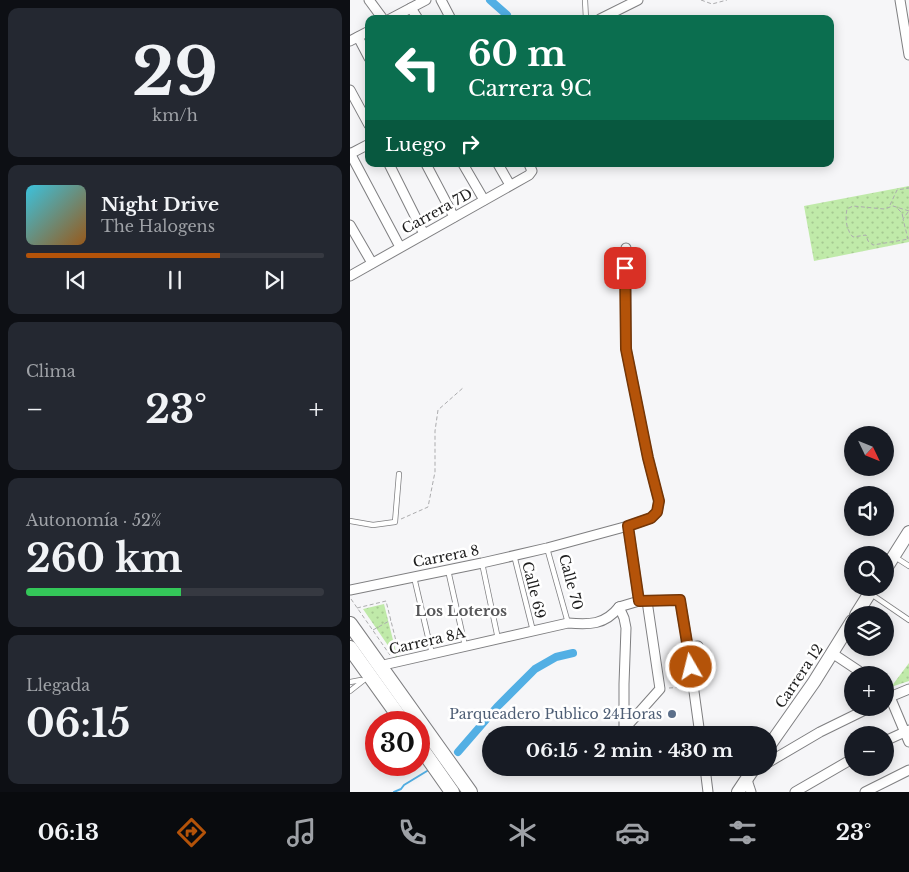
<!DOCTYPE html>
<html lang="es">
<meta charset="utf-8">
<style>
:root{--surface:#171b24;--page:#242831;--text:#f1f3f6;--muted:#9ea1a6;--line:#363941;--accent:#b45309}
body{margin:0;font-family:"Libre Baskerville",serif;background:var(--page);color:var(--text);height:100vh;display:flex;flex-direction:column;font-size:19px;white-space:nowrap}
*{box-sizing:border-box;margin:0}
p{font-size:16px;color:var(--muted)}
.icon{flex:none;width:28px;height:28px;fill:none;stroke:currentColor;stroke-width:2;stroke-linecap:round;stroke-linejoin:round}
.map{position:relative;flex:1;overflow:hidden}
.panel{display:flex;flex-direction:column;gap:8px;padding:8px;background:#0d0f14;width:350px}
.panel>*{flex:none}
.top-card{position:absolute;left:15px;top:15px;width:469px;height:152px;border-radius:10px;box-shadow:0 2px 12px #0003;background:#0b6e4f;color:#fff;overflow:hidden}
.needle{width:32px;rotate:133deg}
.tools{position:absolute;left:494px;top:426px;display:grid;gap:10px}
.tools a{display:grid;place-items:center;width:50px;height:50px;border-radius:50%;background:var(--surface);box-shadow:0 2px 12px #0003;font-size:25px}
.speed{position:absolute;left:15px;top:711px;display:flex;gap:10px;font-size:25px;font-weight:700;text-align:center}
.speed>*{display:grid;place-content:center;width:65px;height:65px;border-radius:50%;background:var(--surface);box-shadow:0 2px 12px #0003;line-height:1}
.speed .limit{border:8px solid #d22;background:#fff;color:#111}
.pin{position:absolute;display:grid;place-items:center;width:42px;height:42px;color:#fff;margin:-21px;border-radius:10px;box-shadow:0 2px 8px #0006}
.me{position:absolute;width:55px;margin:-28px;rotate:352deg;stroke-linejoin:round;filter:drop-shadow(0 0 4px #0008)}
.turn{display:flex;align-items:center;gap:18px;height:105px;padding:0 20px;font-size:22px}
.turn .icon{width:65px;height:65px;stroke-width:2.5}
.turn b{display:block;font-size:35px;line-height:42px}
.then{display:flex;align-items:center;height:48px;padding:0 20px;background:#0003;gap:10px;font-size:19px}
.big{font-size:38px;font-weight:800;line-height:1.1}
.panel .widget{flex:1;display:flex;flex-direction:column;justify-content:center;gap:8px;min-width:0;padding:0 18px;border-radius:10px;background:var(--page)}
.panel .dial{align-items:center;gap:0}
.dial b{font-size:65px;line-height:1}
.song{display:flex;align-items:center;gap:15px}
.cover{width:60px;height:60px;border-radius:8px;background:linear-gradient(135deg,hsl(190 70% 55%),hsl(30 70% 35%))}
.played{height:5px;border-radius:2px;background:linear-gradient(90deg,var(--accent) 65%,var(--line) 65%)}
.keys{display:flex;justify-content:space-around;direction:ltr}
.heat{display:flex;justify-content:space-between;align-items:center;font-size:28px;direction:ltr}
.charge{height:8px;border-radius:4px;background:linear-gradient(90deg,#34c759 52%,var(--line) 0)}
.trip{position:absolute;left:132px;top:726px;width:295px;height:50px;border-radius:25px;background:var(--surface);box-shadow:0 2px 12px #0003;font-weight:800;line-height:50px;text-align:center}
.tab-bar{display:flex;height:80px;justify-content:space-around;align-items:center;background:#090b0e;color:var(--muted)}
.tab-bar .icon{width:35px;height:35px}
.tab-bar .active{color:var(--accent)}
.tab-bar b{font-size:22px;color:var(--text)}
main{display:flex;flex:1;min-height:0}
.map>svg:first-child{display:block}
.park{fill:url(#park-dots)}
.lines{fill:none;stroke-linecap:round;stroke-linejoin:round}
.stream{stroke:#52afe4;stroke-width:2}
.canal{stroke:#52afe4;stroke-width:8}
.lane-casing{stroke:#7f7f81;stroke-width:6}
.street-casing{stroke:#7f7f81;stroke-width:11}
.secondary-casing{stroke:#7f7f81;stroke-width:14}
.primary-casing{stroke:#7f7f81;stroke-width:16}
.path{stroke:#acacae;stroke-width:1;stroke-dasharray:4 2.5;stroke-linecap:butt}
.lane{stroke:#fff;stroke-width:4.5}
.street{stroke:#fff;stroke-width:9}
.secondary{stroke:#fff;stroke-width:12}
.primary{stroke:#fff;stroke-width:14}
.route-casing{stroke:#753606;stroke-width:12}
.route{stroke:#b45309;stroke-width:9}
.service-dot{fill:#5c6f8a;stroke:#fff;stroke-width:2}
.labels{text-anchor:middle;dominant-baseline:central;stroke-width:5;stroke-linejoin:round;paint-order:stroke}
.street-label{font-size:14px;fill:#1e1e1e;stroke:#fff}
.service-label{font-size:14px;fill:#4e5e75;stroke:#fff;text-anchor:end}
.neighbourhood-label{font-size:15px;font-weight:bold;fill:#575759;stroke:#fff}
</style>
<main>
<section class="panel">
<div class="widget dial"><b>29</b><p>km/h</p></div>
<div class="widget">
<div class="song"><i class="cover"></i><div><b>Night Drive</b><p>The Halogens</p></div></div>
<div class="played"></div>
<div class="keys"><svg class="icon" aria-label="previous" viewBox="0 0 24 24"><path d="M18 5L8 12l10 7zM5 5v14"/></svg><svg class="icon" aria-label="pause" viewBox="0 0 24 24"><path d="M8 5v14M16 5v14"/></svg><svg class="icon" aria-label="next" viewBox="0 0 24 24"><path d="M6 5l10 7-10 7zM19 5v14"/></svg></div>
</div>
<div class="widget"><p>Clima</p>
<div class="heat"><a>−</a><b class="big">23°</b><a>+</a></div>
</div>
<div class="widget"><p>Autonomía · 52%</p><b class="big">260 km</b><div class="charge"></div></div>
<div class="widget"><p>Llegada</p><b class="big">06:15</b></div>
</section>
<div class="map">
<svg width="559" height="792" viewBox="0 0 559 792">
<defs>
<pattern id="park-dots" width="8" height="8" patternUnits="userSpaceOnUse" patternTransform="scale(1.25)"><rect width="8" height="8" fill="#c0eaa9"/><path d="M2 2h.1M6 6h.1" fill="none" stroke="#a5c891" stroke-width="1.8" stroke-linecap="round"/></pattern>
</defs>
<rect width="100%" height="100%" fill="#f6f6f8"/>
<g class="park">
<polygon points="559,186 559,242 464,261 454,206"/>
<polygon points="34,604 48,660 13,609"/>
<polygon points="559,663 559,681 541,687"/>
</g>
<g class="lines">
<polyline class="stream" points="44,792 51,789 54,785 77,771"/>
<g class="canal">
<polyline points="140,0 157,15"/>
<polyline points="108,752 147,707 185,669 206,657 223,653"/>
</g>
<g class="lane-casing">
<g id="lane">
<polyline points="235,0 236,19"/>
<polyline points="0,521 23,525 45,522 49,474"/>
<polyline points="197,548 218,623"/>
<polyline points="164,555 183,631"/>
<polyline points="545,557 559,566"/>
<polyline points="132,563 148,639"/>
<polyline points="98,570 115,646"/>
<polyline points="64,577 82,654"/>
<polyline points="521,594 559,620"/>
<polyline points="0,682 11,680"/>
<polyline points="0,691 19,676"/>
</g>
</g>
<g class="street-casing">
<g id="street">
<polyline points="19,0 33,19"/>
<polyline points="91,0 101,19"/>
<polyline points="550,0 559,55"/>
<polyline points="61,8 68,19"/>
<polyline points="40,19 76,0"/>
<polyline points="250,19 288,0"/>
<polyline points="8,37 19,58"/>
<polyline points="0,41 19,31"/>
<polyline points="0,90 19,125"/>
<polyline points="0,153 50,247"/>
<polyline points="0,154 19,144"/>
<polyline points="39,164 74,234"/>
<polyline points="76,164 104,217"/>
<polyline points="113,164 134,200"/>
<polyline points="148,164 160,185"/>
<polyline points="0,225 22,263"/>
<polyline points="0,276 179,175 182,171 179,164"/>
<polyline points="278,526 289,601"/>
<polyline points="0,590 132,563 197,548 278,526 301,518 307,512 309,501 298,458 276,349 276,248"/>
<polyline points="269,607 289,601 330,600 338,648 350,735"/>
<polyline points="269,607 274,618 276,628 274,684 274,729"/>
<polyline points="338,648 348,646"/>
<polyline points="482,653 515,675"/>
<path d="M29,666l189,-43c21,2 37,2 51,-16"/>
<polyline points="535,692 540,697 559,742"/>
<polyline points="535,699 559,689"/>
<polyline points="269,735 310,689 297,601"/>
<polyline points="535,741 559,730"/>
<polyline points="419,762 470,732 519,708"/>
<polyline points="355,768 358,792"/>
<polyline points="397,780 401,792"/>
<polyline points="445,792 502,759"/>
<polyline points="515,792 559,770"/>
</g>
</g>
<g class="secondary-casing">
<g id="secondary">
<polyline points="535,570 559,532"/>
<polyline points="506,615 523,588"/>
<polyline points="419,746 464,682 502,621"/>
<polyline points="388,792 404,768"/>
</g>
</g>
<g class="primary-casing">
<g id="primary">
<polyline points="0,624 120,792"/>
<polyline points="0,648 53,722"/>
<polyline points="69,745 102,792"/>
</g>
</g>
<g class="path">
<polyline points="351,0 362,4 377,0"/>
<polyline points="540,205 547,190 559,188"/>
<polyline points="548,209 552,213 553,218"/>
<path d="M559,211l-16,-5 -9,3 -31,-3 -6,3c-2,9 -1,21 6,28l13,-2 2,6 5,4 36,-6"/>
<polyline points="558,212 553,219 558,239"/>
<polyline points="51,519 78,507 85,472 85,431 88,410 114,387"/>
<polyline points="498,580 499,584"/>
<polyline points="1,599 40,655"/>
<polyline points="7,608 36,601 49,653"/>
<polyline points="23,630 41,620"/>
<polyline points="319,688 335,687"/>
</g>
<use href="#lane" class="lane"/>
<use href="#street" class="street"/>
<use href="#secondary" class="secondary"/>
<use href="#primary" class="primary"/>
</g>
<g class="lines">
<g class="route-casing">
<polyline id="route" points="275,268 276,349 298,458 309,501 307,512 301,518 278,526 289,601 330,600 341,667"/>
</g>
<use href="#route" class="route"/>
</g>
<circle class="service-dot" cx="322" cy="714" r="5"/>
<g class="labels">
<g class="street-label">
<text transform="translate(87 211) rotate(-29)">Carrera 7D</text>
<text transform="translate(96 556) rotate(-11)">Carrera 8</text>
<text transform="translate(221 582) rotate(75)">Calle 70</text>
<text transform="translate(184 590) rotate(76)">Calle 69</text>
<text transform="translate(77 641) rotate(-13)">Carrera 8A</text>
<text transform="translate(449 676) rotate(-56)">Carrera 12</text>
</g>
<g class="service-label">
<text x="312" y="714">Parqueadero Publico 24Horas</text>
</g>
<g class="neighbourhood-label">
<text x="111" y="610">Los Loteros</text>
</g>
</g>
</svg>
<div class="tools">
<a><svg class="needle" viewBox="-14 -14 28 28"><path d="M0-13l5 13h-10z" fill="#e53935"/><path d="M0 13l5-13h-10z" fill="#9ea1a6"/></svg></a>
<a><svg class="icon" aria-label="sound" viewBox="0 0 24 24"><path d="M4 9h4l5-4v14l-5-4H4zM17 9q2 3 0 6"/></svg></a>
<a><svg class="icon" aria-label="search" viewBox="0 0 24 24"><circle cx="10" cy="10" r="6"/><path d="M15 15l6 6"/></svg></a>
<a><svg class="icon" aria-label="layers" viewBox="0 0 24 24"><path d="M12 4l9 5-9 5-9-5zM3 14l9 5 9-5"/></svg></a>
<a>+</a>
<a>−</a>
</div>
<div class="speed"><div class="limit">30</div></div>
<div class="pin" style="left:275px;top:268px;background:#d93025"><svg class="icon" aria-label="arrive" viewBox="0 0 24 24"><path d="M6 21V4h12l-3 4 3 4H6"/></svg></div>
<svg class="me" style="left:341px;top:667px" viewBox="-20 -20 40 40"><circle r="17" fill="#b45309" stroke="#fff" stroke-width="3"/><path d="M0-11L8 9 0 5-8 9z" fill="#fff"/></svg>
<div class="trip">06:15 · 2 min · 430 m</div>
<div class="top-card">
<div class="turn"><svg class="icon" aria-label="left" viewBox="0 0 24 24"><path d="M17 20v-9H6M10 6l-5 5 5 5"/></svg><div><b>60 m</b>Carrera 9C</div></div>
<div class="then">Luego<svg class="icon" aria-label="right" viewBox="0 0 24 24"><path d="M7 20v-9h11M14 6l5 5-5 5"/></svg></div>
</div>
</div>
</main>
<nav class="tab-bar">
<b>06:13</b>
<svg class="icon active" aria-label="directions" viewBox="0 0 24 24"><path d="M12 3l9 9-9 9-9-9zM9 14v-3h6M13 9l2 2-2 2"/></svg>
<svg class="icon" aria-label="music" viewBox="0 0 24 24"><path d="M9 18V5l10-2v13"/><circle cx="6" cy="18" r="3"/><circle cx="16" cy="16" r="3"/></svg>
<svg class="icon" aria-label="phone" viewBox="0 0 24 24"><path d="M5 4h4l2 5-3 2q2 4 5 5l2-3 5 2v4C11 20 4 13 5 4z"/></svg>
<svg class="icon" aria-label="climate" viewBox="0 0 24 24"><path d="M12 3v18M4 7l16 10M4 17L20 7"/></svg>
<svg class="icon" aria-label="car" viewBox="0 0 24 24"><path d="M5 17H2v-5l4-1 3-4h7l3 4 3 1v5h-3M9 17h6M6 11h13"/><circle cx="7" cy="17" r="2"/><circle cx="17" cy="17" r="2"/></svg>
<svg class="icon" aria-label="filters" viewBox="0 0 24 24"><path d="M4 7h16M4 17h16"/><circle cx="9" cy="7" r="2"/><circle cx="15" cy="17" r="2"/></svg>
<b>23°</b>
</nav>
